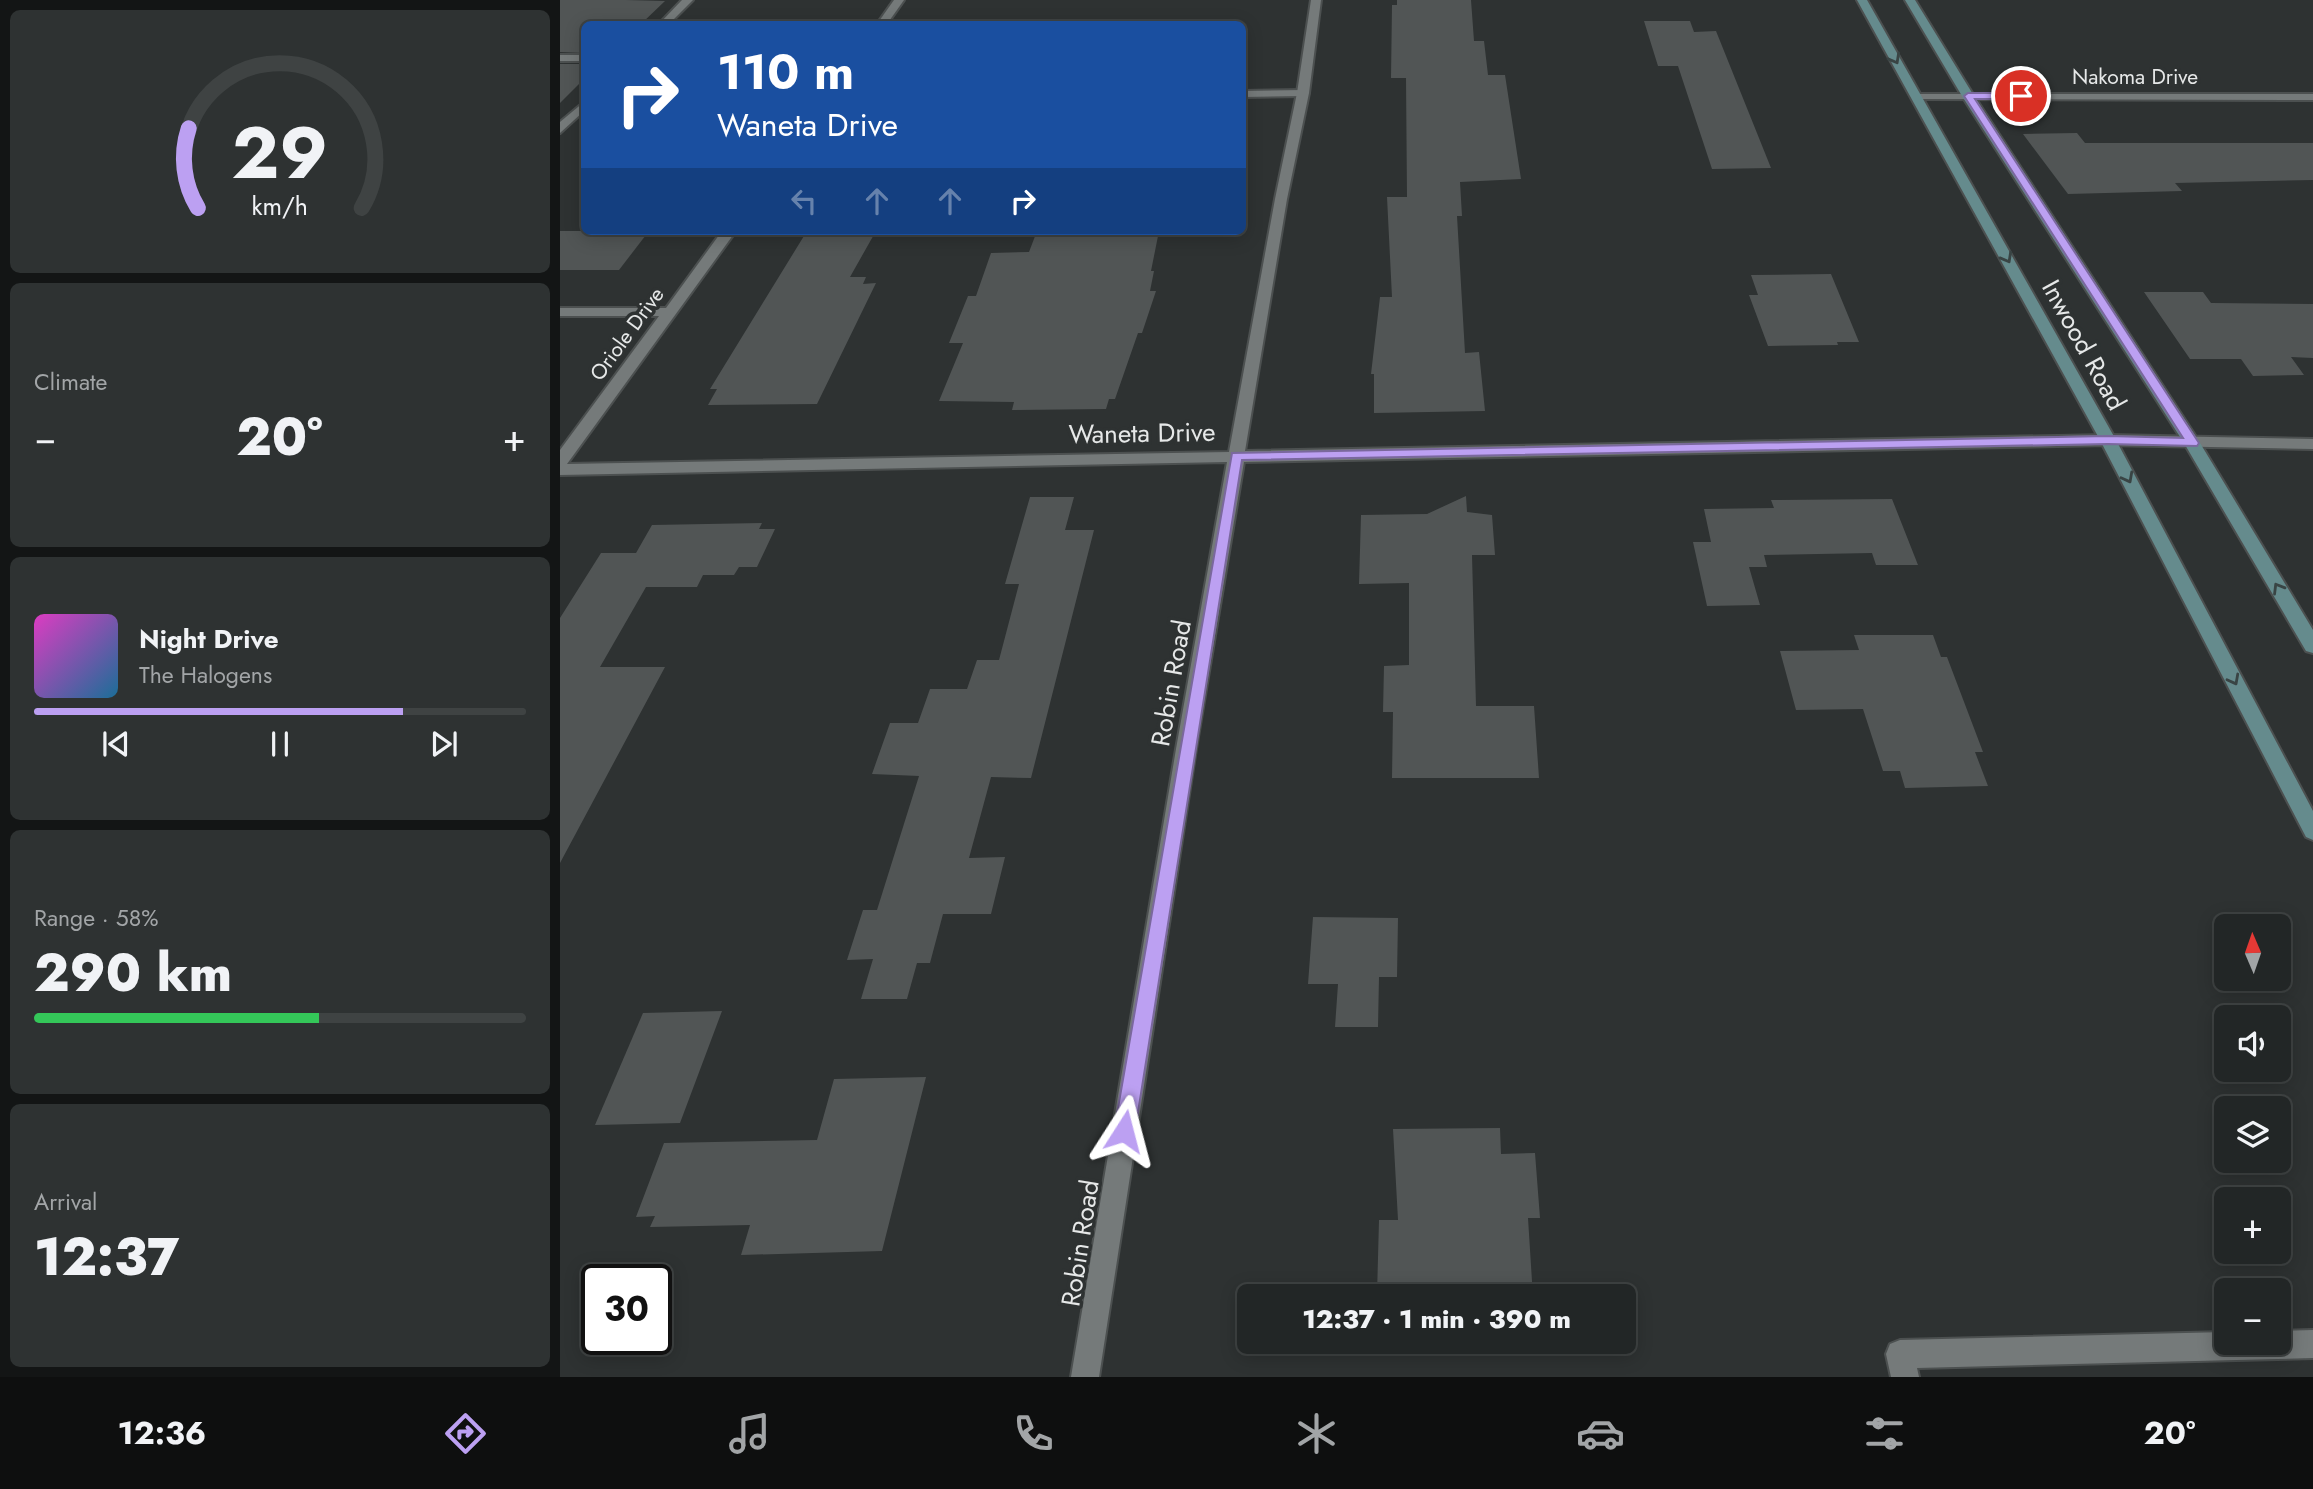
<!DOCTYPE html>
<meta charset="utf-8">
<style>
:root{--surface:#222626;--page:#2e3232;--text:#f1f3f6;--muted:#a2a5a7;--line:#3f4343;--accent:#bca0f2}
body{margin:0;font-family:Jost,sans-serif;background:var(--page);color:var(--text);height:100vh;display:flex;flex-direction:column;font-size:26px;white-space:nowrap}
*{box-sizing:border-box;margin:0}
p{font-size:23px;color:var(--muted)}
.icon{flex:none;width:38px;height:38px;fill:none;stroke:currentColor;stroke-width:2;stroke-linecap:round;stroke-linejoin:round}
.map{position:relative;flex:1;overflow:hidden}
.sheet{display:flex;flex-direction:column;gap:10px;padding:10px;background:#131515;width:560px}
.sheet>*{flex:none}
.top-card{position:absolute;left:21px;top:21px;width:665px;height:214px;border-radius:10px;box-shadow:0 4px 18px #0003,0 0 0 2px var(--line);background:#1a4fa0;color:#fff;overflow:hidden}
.needle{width:46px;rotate:358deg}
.fabs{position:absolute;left:1654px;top:914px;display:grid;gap:14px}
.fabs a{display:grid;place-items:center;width:77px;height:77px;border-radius:10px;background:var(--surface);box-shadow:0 4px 18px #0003,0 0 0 2px var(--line);font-size:35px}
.speed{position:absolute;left:21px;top:1264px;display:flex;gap:14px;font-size:35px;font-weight:700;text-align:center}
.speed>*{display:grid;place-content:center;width:91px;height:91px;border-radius:50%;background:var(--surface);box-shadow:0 4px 18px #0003,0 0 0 2px var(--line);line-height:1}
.speed .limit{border:4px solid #111;border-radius:10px;background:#fff;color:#111}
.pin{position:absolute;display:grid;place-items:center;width:60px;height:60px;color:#fff;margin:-30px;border:4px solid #fff;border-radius:50%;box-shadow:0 2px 7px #0007}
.me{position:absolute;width:77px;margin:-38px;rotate:9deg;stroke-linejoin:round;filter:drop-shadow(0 0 5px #0008)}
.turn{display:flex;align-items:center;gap:24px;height:147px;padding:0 21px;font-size:32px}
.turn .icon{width:91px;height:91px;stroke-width:2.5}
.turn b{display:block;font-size:49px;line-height:60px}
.lanes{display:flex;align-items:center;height:66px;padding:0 21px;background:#0003;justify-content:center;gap:35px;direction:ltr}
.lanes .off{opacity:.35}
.big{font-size:52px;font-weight:800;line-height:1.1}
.sheet .widget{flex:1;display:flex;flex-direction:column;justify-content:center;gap:10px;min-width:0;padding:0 24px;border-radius:10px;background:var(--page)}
.sheet .dial{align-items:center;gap:0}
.dial svg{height:182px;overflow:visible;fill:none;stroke:var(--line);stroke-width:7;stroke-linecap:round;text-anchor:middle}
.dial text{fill:var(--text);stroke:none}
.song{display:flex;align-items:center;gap:21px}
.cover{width:84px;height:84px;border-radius:10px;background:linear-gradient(135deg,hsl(310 70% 55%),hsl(200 70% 35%))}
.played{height:7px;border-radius:4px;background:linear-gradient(90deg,var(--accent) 75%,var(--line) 75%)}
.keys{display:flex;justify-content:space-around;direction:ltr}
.heat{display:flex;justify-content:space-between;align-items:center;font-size:38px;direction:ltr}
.charge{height:10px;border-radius:5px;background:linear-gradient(90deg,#34c759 58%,var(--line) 0)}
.trip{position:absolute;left:677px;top:1284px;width:399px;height:70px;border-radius:10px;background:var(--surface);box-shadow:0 4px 18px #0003,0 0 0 2px var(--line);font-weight:800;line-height:70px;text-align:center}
.tab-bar{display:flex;height:112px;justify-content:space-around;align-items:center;background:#0e0f0f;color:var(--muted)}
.tab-bar .icon{width:49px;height:49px}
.tab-bar .on{color:var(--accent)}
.tab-bar b{font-size:32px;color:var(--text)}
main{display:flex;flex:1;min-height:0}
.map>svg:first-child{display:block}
.building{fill:#515555}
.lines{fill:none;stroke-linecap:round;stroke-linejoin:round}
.service-casing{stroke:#4c5050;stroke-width:4}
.minor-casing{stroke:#4c5050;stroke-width:4}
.secondary-casing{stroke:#4c5050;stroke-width:4}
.service{fill:#757a7a;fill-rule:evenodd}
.minor{fill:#757a7a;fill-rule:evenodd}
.secondary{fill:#658b8d;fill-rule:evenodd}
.oneway{stroke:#394444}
.route{fill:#bca0f2;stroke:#7a689d;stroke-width:2}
.labels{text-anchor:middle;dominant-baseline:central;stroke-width:7;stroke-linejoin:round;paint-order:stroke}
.far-street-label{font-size:21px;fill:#e6e8e8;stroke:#2e3232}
.street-label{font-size:26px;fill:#e6e8e8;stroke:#2e3232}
</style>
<main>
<section class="sheet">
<div class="widget dial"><svg viewBox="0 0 100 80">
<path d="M14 69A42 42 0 1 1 86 69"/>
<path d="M14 69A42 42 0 0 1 10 34" stroke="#bca0f2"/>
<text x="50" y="56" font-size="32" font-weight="700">29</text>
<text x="50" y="72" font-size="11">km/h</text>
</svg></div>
<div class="widget"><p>Climate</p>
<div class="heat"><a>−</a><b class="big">20°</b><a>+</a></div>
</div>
<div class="widget">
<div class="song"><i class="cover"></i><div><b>Night Drive</b><p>The Halogens</p></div></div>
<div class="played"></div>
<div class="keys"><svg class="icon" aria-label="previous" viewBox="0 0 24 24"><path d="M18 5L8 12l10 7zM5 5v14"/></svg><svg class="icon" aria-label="pause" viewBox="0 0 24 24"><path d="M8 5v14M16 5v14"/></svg><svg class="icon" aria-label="next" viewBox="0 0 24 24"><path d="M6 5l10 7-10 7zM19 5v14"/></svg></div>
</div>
<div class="widget"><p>Range · 58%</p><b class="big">290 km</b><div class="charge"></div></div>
<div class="widget"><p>Arrival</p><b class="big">12:37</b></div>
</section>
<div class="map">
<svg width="1753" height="1377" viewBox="0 0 1753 1377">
<rect width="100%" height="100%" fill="#2e3232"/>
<g class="building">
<polygon points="0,0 66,0 105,1 81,24 24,24 24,53 0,52"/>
<polygon points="837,0 911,0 914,41 924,41 928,75 945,75 961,179 900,182 902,216 897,216 905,353 919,352 925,411 814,413 814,374 811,374 820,297 832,297 827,197 847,197 846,78 831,78 832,5 837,5"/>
<polygon points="1084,21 1130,21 1134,32 1156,31 1211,168 1152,169 1118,66 1098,66"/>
<polygon points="24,64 24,79 0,103 0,64"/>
<polygon points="1517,133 1525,143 1753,143 1753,180 1615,183 1622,191 1508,194 1463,134"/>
<polygon points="0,231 89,231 59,270 0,270"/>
<polygon points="247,231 316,231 290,277 306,277 303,284 316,283 257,404 148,405 157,389 150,389"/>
<polygon points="477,231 599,231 591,271 594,271 590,291 596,291 582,333 578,333 555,399 549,399 546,409 452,410 454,402 379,401 403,343 389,343 408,296 416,296 431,253 469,252"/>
<polygon points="1271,274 1299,342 1277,342 1278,345 1208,346 1189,295 1198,295 1191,275"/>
<polygon points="1584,292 1643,292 1651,303 1753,304 1753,358 1731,357 1744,375 1693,376 1681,359 1630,359"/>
<polygon points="906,496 907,512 932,515 935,555 912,555 916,706 974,706 979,778 832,778 833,712 823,712 824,666 849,665 849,583 799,584 801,515 867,514"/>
<polygon points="470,497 514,497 505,530 534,530 471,778 431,777 409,858 445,857 431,914 383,914 370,963 357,963 347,999 301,999 313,959 287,960 303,910 317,910 359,776 312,774 330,723 358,723 370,689 407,689 417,660 439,660 459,584 445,584"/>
<polygon points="1332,499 1358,565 1316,565 1312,553 1204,555 1207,567 1189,567 1200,605 1147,606 1133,542 1151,542 1144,509 1214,508 1211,500"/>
<polygon points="202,523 199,529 215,529 197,567 179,567 174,575 143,575 137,587 86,587 40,667 105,667 0,863 0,618 41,553 76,553 92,525"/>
<polygon points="1294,635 1373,635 1381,657 1387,657 1423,752 1415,752 1428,786 1345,788 1340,771 1323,771 1303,709 1236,710 1220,651 1299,650"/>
<polygon points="753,917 838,918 837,977 819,977 818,1027 775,1027 778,984 748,984"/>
<polygon points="162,1011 120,1123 35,1125 83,1013"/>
<polygon points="366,1077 322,1251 181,1255 190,1225 90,1227 95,1216 76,1217 104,1143 257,1140 274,1079"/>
<polygon points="940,1128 941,1154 975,1153 980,1218 968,1218 973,1297 817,1295 819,1220 838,1220 833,1129"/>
<polygon points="837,1342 904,1342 904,1350 837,1352"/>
</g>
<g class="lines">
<g class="service-casing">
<g id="service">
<polygon points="122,0 133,0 109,24 99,24"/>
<polygon points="682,91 743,90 749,93 743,96 682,97"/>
<polygon points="24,102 24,111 0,133 0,122"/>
<polygon points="1753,1330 1753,1358 1357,1368 1359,1377 1331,1377 1326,1354 1330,1344 1340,1340 1666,1332 1666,1342 1718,1342 1718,1331"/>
</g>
</g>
<g class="minor-casing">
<g id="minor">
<polygon points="334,0 344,0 327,24 317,24"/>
<polygon points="751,0 761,0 749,93 727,199 685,451 1548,435 1753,439 1753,449 1548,445 684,462 636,749 539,1377 511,1377 616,749 667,462 0,475 0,450 99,316 0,316 0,308 106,308 162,231 176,231 7,464 669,452 715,199 737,93"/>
<rect x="0" y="55" width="24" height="6"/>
<polygon points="1352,94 1753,94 1753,100 1356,99 1352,98"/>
</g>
</g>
<g class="secondary-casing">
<g id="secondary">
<polygon points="1297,0 1307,0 1556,440 1753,811 1753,840 1746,837 1540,440"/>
<polygon points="1345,0 1355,0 1414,96 1640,443 1753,630 1753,653 1746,651 1624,443 1402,96"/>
</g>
</g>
<use href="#service" class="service"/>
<use href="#minor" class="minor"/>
<use href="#secondary" class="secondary"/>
</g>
<defs><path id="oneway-chevron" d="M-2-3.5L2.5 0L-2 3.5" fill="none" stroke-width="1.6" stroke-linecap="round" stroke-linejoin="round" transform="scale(1.75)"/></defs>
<g class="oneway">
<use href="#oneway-chevron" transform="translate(1335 59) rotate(61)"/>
<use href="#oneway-chevron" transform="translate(1447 258) rotate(61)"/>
<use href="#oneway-chevron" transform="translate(1568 478) rotate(62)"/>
<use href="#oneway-chevron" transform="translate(1718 588) rotate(-121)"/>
<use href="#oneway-chevron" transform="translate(1674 680) rotate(62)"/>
</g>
<polygon class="route" points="1408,93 1461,93 1466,96 1461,99 1415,99 1639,443 1637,446 1548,444 682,460 575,1131 572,1138 564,1141 557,1138 554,1131 672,453 1548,436 1623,438 1404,96"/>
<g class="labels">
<g class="far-street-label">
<text x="1575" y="77">Nakoma Drive</text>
<text transform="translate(67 334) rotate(-54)">Oriole Drive</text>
</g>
<g class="street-label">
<text transform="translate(1524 345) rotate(61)">Inwood Road</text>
<text transform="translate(582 433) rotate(-1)">Waneta Drive</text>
<text transform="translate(611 683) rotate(-80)">Robin Road</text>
<text transform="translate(520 1243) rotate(-81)">Robin Road</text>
</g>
</g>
</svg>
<div class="fabs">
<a><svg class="needle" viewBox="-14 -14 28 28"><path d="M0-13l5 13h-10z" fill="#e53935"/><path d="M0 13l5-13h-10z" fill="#a2a5a7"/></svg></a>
<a><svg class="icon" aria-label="sound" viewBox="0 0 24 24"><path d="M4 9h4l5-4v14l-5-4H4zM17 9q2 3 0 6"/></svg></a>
<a><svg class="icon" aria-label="layers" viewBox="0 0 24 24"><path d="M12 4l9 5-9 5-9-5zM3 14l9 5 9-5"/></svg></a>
<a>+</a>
<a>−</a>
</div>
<div class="speed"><div class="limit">30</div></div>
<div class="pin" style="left:1461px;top:96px;background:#d93025"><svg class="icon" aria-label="arrive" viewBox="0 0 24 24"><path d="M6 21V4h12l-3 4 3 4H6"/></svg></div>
<svg class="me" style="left:564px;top:1131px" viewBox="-20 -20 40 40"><path d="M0-17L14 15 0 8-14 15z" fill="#bca0f2" stroke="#fff" stroke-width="4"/></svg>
<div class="trip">12:37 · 1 min · 390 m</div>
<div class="top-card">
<div class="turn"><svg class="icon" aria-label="right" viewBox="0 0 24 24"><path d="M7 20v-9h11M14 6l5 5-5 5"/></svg><div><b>110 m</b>Waneta Drive</div></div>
<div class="lanes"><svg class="icon off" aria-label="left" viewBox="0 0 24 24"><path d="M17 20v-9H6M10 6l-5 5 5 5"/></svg><svg class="icon off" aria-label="ahead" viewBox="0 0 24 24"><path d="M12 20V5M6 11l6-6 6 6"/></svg><svg class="icon off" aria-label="ahead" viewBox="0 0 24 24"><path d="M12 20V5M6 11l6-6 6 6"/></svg><svg class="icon" aria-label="right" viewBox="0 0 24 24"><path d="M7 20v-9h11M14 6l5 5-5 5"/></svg></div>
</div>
</div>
</main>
<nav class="tab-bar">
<b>12:36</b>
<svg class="icon on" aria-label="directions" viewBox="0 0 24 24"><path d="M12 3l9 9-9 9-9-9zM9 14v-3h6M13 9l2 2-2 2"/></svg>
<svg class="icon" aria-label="music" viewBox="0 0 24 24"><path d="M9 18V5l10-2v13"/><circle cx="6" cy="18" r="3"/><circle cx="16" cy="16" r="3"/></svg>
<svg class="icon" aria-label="phone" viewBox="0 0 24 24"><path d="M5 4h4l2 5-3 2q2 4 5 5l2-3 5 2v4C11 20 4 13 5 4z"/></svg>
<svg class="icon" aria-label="climate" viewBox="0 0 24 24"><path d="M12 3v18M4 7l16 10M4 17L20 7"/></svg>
<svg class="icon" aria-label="car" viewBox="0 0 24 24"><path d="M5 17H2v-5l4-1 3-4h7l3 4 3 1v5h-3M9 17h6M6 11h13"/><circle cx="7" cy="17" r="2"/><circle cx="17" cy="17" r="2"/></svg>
<svg class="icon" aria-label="filters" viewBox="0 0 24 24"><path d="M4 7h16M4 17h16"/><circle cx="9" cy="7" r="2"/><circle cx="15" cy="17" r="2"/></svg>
<b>20°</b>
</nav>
